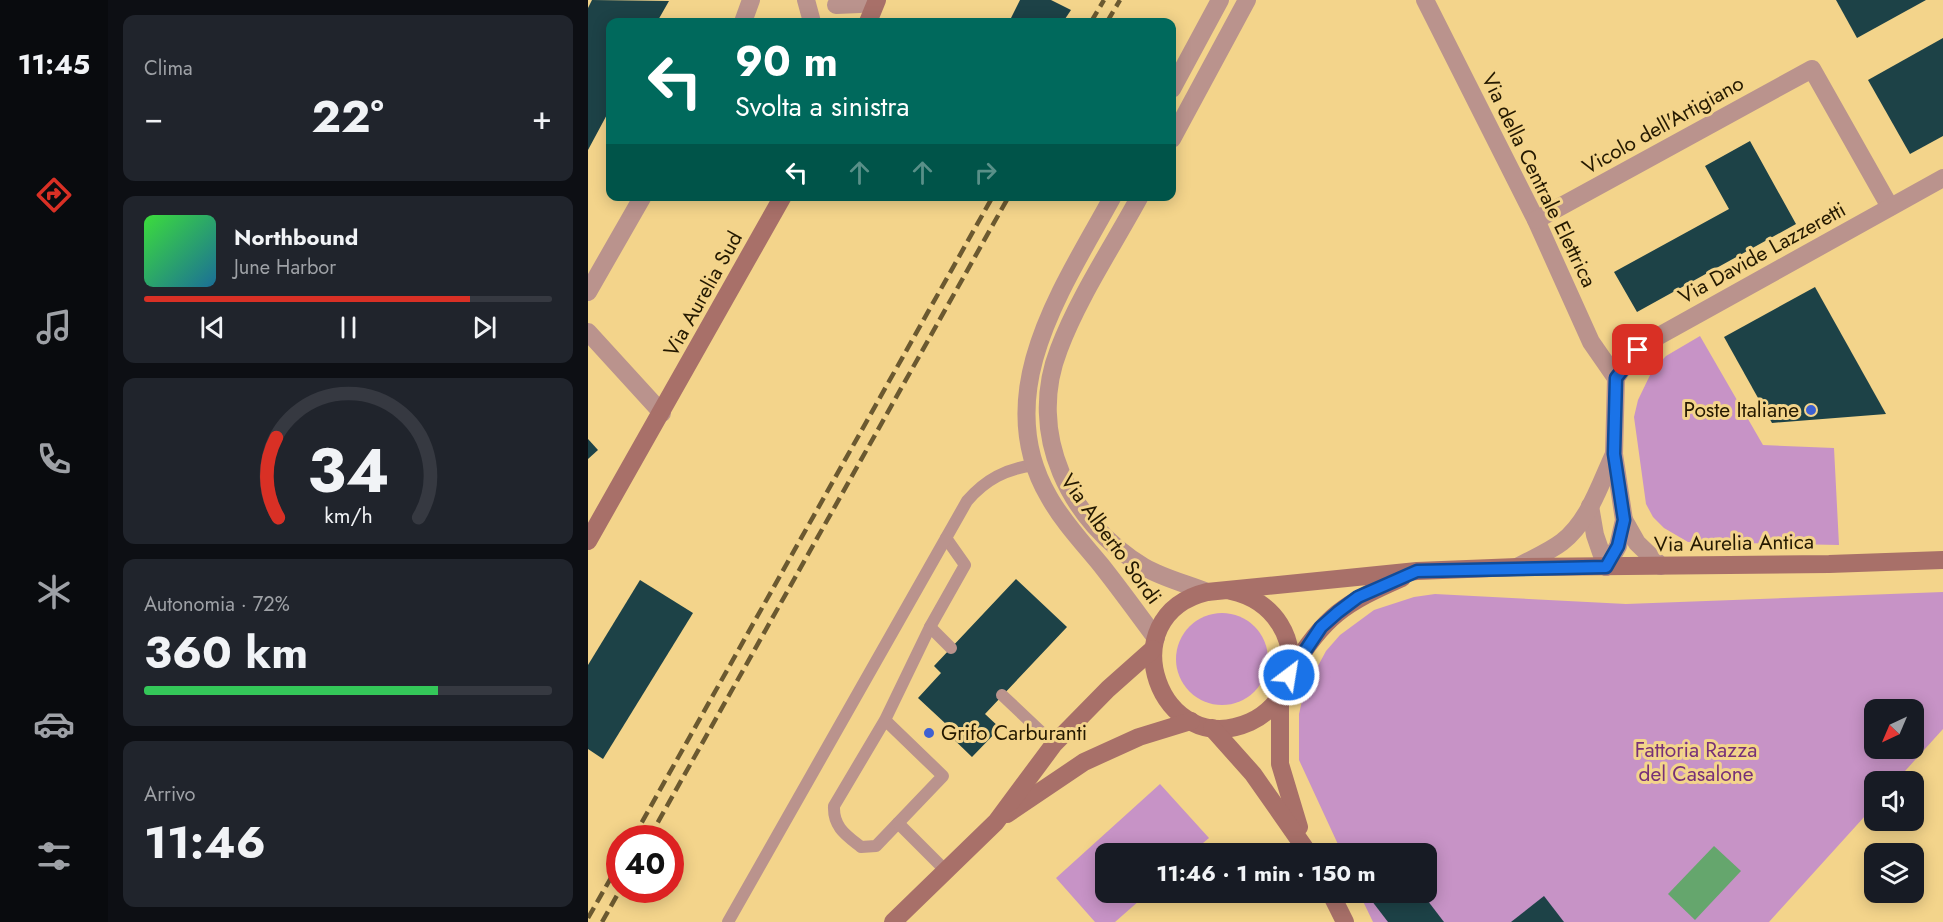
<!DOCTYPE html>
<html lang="it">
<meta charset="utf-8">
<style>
:root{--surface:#171b24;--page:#20242c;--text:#f1f3f6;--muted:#9ea1a6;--line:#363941;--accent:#d93025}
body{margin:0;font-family:Jost,sans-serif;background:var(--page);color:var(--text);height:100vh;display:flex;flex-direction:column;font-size:22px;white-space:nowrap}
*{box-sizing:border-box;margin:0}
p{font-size:20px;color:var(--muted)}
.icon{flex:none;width:33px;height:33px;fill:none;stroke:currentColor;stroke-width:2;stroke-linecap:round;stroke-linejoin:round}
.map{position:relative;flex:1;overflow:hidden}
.drawer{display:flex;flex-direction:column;gap:15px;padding:15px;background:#0d0f14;width:480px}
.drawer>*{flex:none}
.hud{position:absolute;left:18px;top:18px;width:570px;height:183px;border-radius:12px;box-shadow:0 3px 15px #0003;background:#00695c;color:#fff;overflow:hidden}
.needle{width:39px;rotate:224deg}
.controls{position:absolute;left:1276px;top:699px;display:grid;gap:12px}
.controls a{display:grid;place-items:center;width:60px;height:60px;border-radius:12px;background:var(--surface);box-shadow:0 3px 15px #0003;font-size:30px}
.speed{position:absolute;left:18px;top:825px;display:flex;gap:12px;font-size:30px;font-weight:700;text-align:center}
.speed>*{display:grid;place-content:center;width:78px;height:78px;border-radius:50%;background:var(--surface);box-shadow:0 3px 15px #0003;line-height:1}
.speed .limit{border:9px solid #d22;background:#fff;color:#111}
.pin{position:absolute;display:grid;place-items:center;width:51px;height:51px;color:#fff;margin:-26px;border-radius:12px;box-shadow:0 3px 9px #0006}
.me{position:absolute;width:66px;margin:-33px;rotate:31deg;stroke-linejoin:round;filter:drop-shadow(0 0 4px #0008)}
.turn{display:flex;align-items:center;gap:21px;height:126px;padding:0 30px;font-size:27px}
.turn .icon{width:78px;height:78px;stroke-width:2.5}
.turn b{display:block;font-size:42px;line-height:51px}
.lanes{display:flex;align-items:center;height:57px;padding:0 30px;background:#0003;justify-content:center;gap:30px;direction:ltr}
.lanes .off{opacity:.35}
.big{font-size:45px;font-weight:700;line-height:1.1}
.drawer .widget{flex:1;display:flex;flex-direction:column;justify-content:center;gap:9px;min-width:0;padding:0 21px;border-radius:12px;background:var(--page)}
.drawer .dial{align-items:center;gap:0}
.dial svg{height:156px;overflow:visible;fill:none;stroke:var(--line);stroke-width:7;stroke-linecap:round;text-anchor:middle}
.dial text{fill:var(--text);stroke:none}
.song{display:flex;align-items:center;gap:18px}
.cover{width:72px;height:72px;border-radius:9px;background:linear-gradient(135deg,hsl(120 70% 55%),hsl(200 70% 35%))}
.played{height:6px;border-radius:3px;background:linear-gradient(90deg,var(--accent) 80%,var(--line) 80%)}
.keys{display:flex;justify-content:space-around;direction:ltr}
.heat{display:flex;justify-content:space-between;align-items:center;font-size:33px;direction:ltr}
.charge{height:9px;border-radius:4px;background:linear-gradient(90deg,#34c759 72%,var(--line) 0)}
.trip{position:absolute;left:507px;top:843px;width:342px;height:60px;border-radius:12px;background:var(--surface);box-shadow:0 3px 15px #0003;font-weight:700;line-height:60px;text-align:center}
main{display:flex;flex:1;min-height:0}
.tabs{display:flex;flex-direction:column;width:108px;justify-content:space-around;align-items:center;background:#090b0e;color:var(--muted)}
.tabs .icon{width:42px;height:42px}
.tabs .on{color:var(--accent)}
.tabs b{font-size:27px;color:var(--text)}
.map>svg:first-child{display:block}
.green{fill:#c793c6;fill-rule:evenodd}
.water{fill:#65a66d}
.building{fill:#1d4247}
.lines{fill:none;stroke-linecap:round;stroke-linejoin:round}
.lane{stroke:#ba938d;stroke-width:12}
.street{stroke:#ba938d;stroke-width:18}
.secondary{stroke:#a87069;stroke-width:18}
.rail{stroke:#6b5930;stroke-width:4.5;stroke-dasharray:12 6;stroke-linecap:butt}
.route-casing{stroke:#114b97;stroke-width:15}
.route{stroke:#1a73e8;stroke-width:10}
.poi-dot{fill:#3e61d2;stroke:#f3d48b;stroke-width:2}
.labels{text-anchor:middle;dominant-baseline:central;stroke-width:6;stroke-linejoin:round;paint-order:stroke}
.street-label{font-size:21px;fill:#241900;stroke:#f3d48b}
.poi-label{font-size:21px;fill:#241900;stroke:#f3d48b;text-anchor:end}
.park-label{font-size:21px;fill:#773078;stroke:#f3d48b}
</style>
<main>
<nav class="tabs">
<b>11:45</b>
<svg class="icon on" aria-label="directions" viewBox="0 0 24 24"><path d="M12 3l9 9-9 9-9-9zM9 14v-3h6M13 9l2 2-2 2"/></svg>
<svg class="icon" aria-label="music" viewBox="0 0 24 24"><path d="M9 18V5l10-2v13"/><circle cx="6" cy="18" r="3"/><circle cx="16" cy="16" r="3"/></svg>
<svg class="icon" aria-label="phone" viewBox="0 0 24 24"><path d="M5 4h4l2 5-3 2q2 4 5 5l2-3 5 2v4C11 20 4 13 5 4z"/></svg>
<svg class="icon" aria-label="climate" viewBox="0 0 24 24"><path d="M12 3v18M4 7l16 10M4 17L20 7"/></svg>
<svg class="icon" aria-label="car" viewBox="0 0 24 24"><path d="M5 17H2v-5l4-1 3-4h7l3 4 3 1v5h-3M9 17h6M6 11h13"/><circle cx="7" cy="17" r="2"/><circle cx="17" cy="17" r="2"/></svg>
<svg class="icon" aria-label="filters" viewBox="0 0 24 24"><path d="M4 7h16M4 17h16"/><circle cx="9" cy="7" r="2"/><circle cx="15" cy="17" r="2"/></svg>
</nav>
<section class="drawer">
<div class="widget"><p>Clima</p>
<div class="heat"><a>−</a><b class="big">22°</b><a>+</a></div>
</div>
<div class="widget">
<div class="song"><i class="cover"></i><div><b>Northbound</b><p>June Harbor</p></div></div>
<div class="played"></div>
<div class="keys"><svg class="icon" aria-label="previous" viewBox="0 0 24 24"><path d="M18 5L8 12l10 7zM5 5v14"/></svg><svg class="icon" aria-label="pause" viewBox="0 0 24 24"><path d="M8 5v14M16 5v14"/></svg><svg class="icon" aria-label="next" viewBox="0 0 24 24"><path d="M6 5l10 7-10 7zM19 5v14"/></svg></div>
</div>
<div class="widget dial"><svg viewBox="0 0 100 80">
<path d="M14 69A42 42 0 1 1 86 69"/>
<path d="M14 69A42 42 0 0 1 13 28" stroke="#d93025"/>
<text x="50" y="56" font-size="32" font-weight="700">34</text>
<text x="50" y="72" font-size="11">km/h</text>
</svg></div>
<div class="widget"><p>Autonomia · 72%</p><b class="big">360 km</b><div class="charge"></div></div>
<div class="widget"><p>Arrivo</p><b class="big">11:46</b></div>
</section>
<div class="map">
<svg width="1355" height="922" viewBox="0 0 1355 922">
<rect width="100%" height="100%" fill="#f3d48b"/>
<g class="green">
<polygon points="1112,336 1175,445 1246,448 1251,545 1100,542 1076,528 1065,517 1058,504 1046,417 1050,400 1064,371 1078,356"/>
<path d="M1355,592v137l-47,52 -21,1v23l-106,117h-396l-14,-29 67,-1v-38l-84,-1 -43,-93v-46l5,-22 22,-41 14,-16 34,-25 40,-13 21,-3 191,10zM1287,710h39v38h-39z"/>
<circle cx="634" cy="659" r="46"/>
<polygon points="572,784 621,838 603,853 518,854 518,892 560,893 527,922 507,922 468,878"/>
</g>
<polygon class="water" points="1126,846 1153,871 1107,920 1080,894"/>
<g class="building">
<polygon points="4,0 81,1 69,22 22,22 22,109 0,150 0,8"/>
<polygon points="432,0 463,0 483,10 475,22 421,22"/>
<polygon points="1248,0 1338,0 1269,38"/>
<polygon points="1355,38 1355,136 1322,154 1280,80"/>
<polygon points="1162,141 1208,224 1049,312 1026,272 1141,209 1117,166"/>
<polygon points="1227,287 1298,414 1184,423 1136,337"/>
<polygon points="0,439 10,450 0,459"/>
<polygon points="428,579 479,627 397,714 412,728 384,757 354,728 358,724 330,698 353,673 346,666"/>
<polygon points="52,580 105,613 15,759 0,749 0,665"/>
<polygon points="777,892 833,892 856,922 800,922"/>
<polygon points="956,896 976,922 923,922"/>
</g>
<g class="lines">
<g class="lane">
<polyline points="342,627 363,648"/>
<polyline points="414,695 466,744"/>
<path d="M297,720l58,56 -67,70 -15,1c-15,-12 -28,-20 -27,-41l51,-86 45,-93 35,-62 -19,-27"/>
<polyline points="310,823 358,871"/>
<path d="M140,922l239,-421c19,-22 39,-32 67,-36"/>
</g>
<g class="street">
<polyline points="218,0 224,22"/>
<polyline points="837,0 948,220 1003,342 1028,378"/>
<polyline points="248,5 272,4 282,0"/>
<polyline points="155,22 163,0"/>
<polyline points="584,89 632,0"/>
<polyline points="584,139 659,0"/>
<path d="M525,196c-49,90 -125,197 -64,301 14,25 34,46 52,68 19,24 37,49 55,73"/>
<path d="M552,196c-26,48 -62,102 -81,153 -33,84 10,173 85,218 19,11 43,17 63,25"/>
<polyline points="948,220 1224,69 1302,207"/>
<polyline points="0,292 55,196"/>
<polyline points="0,332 74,413"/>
<polyline points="1002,506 1007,535 1018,567"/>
<polyline points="1036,520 1049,543 1073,566"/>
<path d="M929,567c15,-8 32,-15 45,-25 27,-21 38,-58 52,-88"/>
<polyline points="1018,567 1030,546 1036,520 1026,454 1028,378 1038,363 1060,342 1355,178"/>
</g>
<g class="secondary">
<polyline points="280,22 289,0"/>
<polyline points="0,541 195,196"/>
<path d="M643,591c42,9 70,49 55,92 -5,17 -19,31 -36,39 -90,40 -142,-106 -43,-130l210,-21 100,-4 312,-3 114,-4"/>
<path d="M703,671c33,-55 54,-68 111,-93"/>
<polyline points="692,696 692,764 711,827"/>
<polyline points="624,728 665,774 721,854"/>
<polyline points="419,814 496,762 551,737 603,721"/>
<polyline points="742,892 757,922"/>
<polyline points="305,922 408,822 466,744 520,689 565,649"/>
</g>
<g class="rail">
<polyline points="503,22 516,0"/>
<polyline points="519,22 532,0"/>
<polyline points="45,838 405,196"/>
<polyline points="61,838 421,196"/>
<polyline points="0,918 32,862"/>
<polyline points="14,922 32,890"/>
</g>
</g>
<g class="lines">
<g class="route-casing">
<polyline id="route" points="701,675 733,627 750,612 770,597 829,571 1018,567 1030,546 1036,520 1026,454 1028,378 1050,350"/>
</g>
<use href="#route" class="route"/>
</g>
<g class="poi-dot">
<circle cx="1223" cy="410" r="6"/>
<circle cx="341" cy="733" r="6"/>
</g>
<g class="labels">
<g class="street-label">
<text transform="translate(1075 125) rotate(-29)">Vicolo dell'Artigiano</text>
<text transform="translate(951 180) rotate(64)">Via della Centrale Elettrica</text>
<text transform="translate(1174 253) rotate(-29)">Via Davide Lazzeretti</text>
<text transform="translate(115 294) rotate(-61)">Via Aurelia Sud</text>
<text transform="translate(523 539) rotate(54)">Via Alberto Sordi</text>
<text transform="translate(1146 543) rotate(-1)">Via Aurelia Antica</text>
</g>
<g class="poi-label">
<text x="1211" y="410">Poste Italiane</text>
<text x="353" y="733" text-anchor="start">Grifo Carburanti</text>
</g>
<g class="park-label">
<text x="1108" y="750">Fattoria Razza<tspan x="1108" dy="24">del Casalone</tspan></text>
</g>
</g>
</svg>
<div class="controls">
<a><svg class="needle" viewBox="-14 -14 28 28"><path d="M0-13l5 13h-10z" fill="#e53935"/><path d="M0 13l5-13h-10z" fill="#9ea1a6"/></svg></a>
<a><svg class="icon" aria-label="sound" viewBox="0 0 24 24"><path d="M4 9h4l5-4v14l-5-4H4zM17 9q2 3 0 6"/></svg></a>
<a><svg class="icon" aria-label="layers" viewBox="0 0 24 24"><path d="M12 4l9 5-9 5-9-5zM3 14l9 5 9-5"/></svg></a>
</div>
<div class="speed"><div class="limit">40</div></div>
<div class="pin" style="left:1050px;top:350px;background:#d93025"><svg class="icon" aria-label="arrive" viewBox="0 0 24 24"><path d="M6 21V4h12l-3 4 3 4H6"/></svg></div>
<svg class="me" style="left:701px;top:675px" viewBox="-20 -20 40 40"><circle r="17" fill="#1a73e8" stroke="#fff" stroke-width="3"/><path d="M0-11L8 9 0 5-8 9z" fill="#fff"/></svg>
<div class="trip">11:46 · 1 min · 150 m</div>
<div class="hud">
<div class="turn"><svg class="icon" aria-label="left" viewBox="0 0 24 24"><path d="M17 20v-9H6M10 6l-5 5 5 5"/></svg><div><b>90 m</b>Svolta a sinistra</div></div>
<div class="lanes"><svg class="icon" aria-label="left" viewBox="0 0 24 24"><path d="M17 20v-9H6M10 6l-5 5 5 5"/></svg><svg class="icon off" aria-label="ahead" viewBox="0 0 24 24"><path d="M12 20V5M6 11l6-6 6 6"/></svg><svg class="icon off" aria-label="ahead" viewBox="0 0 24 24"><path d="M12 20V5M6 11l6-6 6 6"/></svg><svg class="icon off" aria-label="right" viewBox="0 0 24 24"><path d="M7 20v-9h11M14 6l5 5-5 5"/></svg></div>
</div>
</div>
</main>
